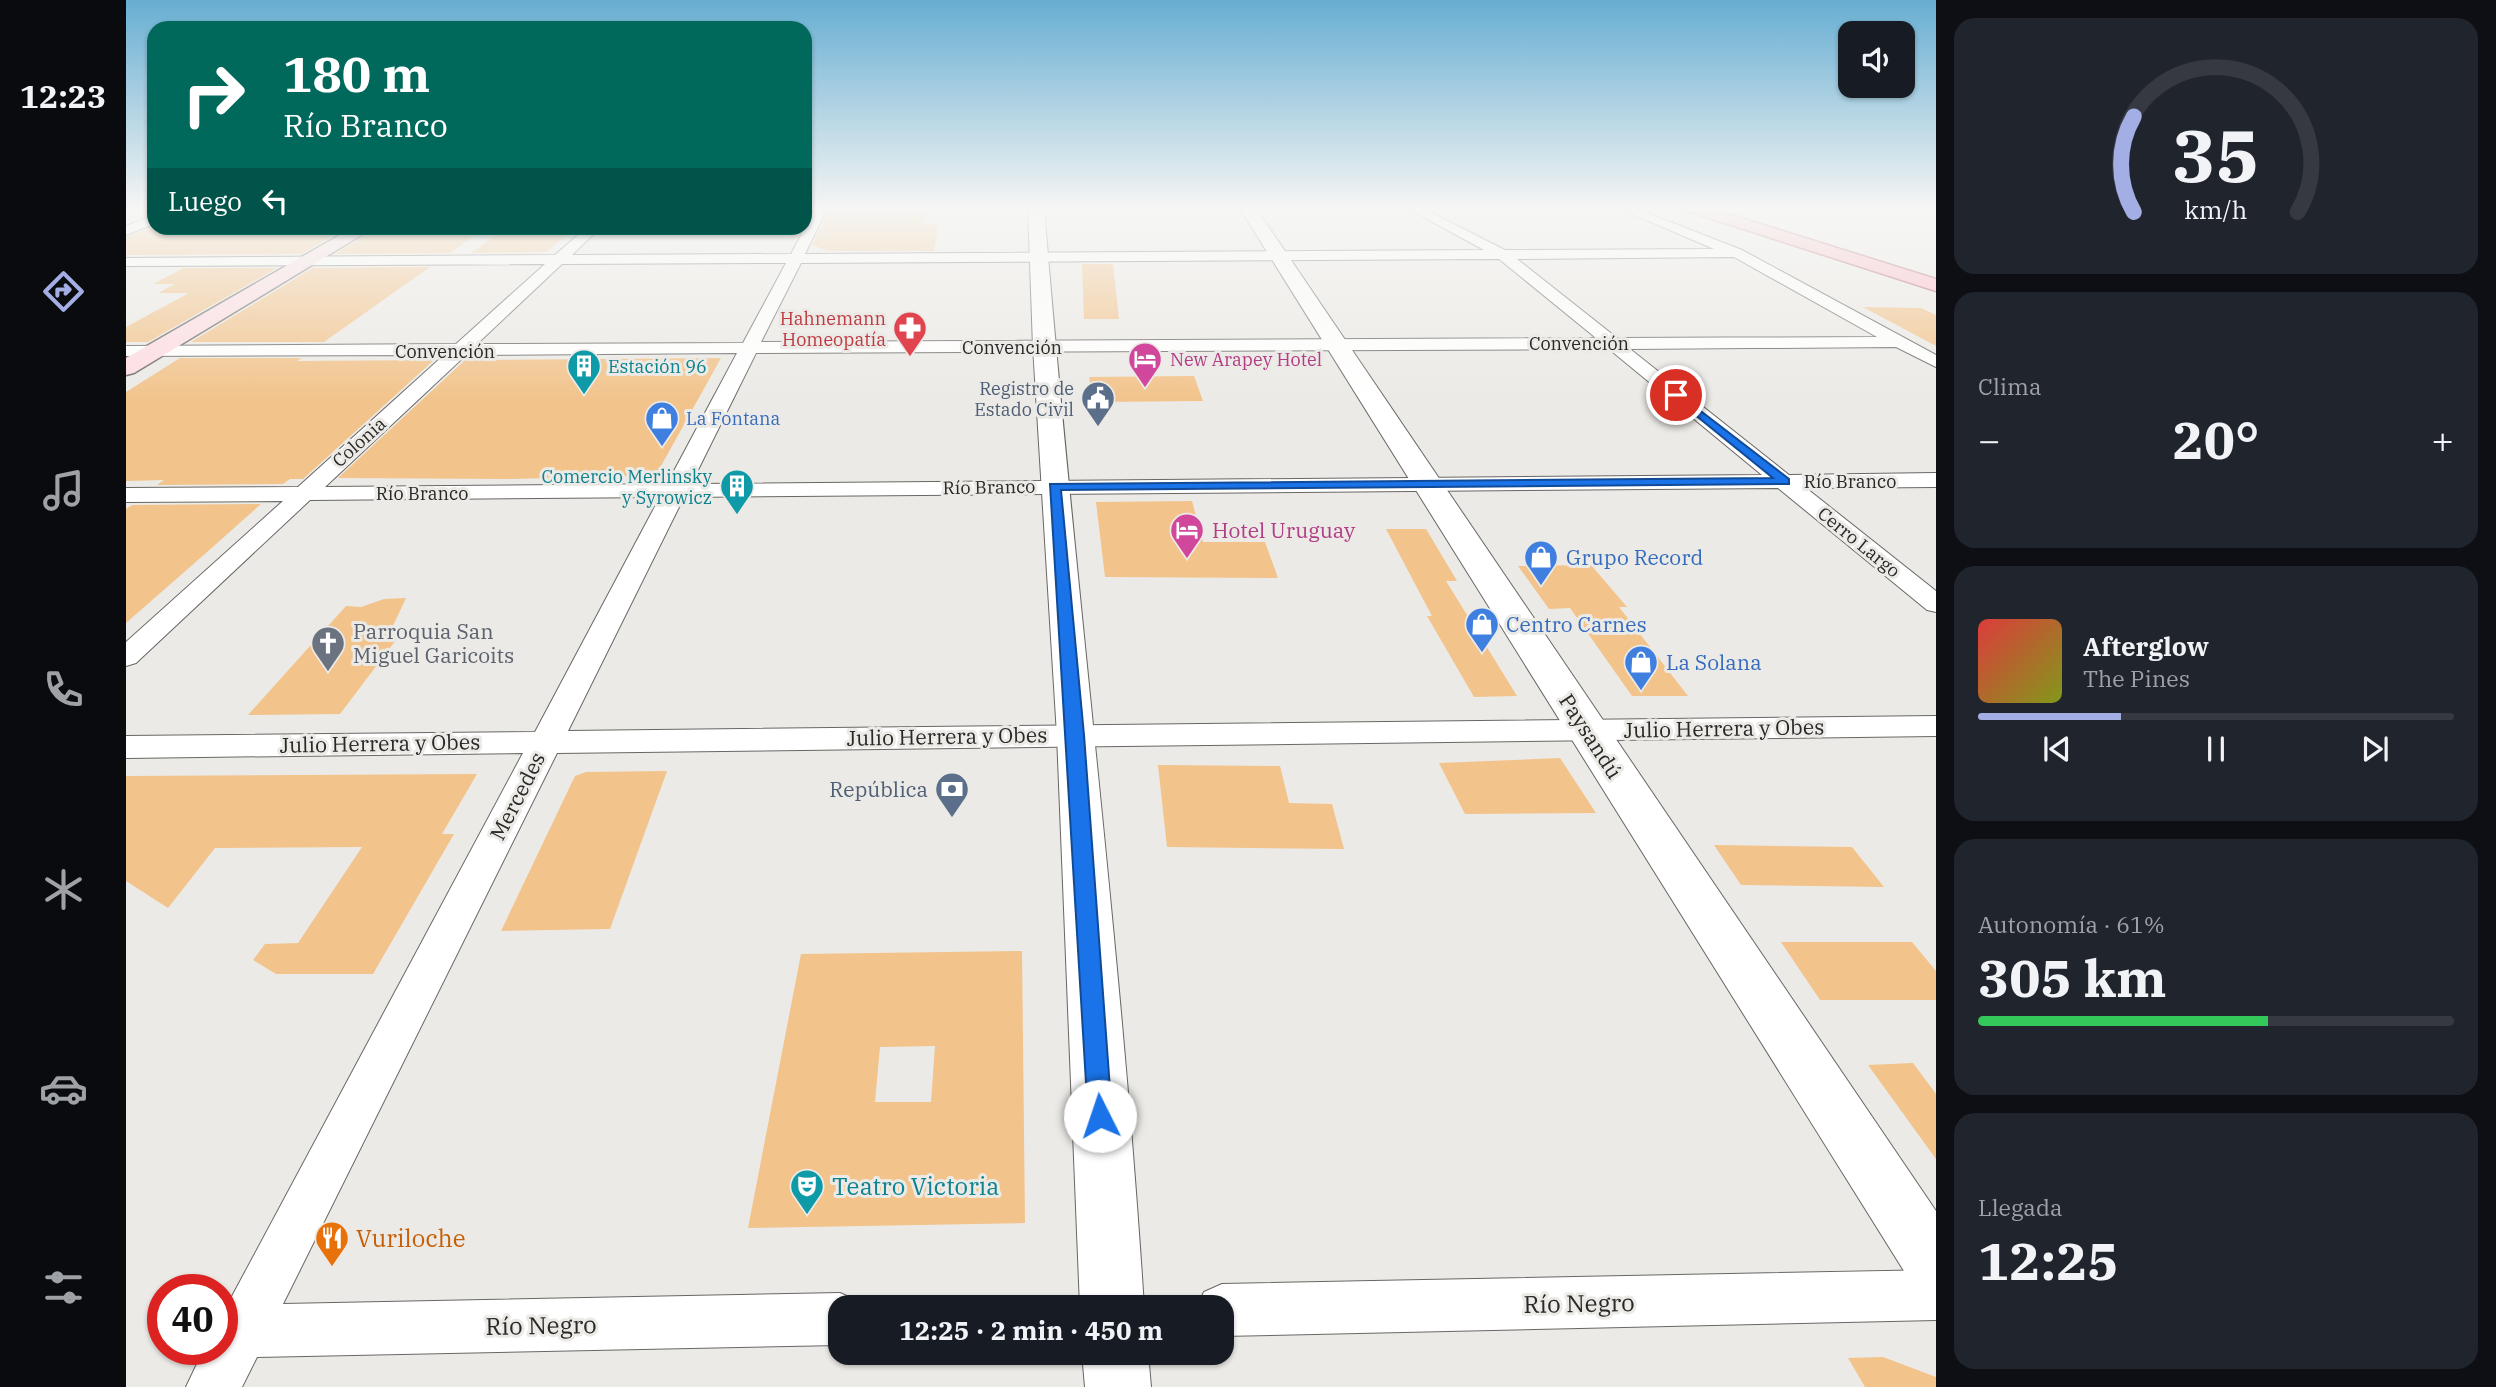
<!DOCTYPE html>
<html lang="es">
<meta charset="utf-8">
<style>
:root{--surface:#171b24;--page:#20242c;--text:#f1f3f6;--muted:#9ea1a6;--line:#363941;--accent:#a3afe4}
body{margin:0;font-family:"IBM Plex Serif",serif;background:var(--page);color:var(--text);height:100vh;display:flex;flex-direction:column;font-size:26px;white-space:nowrap}
*{box-sizing:border-box;margin:0}
p{font-size:23px;color:var(--muted)}
.icon{flex:none;width:38px;height:38px;fill:none;stroke:currentColor;stroke-width:2;stroke-linecap:round;stroke-linejoin:round}
.map{position:relative;flex:1;overflow:hidden}
.details{display:flex;flex-direction:column;gap:18px;padding:18px;background:#0d0f14;width:560px}
.details>*{flex:none}
.banner{position:absolute;left:21px;top:21px;width:665px;height:214px;border-radius:21px;box-shadow:0 2px 5px #0004;background:#00695c;color:#fff;overflow:hidden}
.controls{position:absolute;left:1712px;top:21px;display:grid;gap:14px}
.controls a{display:grid;place-items:center;width:77px;height:77px;border-radius:14px;background:var(--surface);box-shadow:0 2px 5px #0004;font-size:35px}
.speed{position:absolute;left:21px;top:1274px;display:flex;gap:14px;font-size:35px;font-weight:700;text-align:center}
.speed>*{display:grid;place-content:center;width:91px;height:91px;border-radius:50%;background:var(--surface);box-shadow:0 2px 5px #0004;line-height:1}
.speed .limit{border:10px solid #d22;background:#fff;color:#111}
.pin{position:absolute;display:grid;place-items:center;width:60px;height:60px;color:#fff;margin:-30px;border:4px solid #fff;border-radius:50%;box-shadow:0 2px 7px #0007}
.me{position:absolute;width:77px;margin:-38px;rotate:356deg;stroke-linejoin:round;filter:drop-shadow(0 0 5px #0008)}
.turn{display:flex;align-items:center;gap:24px;height:147px;padding:0 21px;font-size:32px}
.turn .icon{width:91px;height:91px;stroke-width:2.5}
.turn b{display:block;font-size:49px;line-height:60px}
.then{display:flex;align-items:center;height:66px;padding:0 21px;background:#0003;gap:14px;font-size:26px}
.big{font-size:52px;font-weight:700;line-height:1.1}
.details .card{flex:1;display:flex;flex-direction:column;justify-content:center;gap:10px;min-width:0;padding:0 24px;border-radius:21px;background:var(--page)}
.details .dial{align-items:center;gap:0}
.dial svg{height:182px;overflow:visible;fill:none;stroke:var(--line);stroke-width:7;stroke-linecap:round;text-anchor:middle}
.dial text{fill:var(--text);stroke:none}
.song{display:flex;align-items:center;gap:21px}
.cover{width:84px;height:84px;border-radius:10px;background:linear-gradient(135deg,hsl(0 70% 55%),hsl(70 70% 35%))}
.played{height:7px;border-radius:4px;background:linear-gradient(90deg,var(--accent) 30%,var(--line) 30%)}
.keys{display:flex;justify-content:space-around;direction:ltr}
.heat{display:flex;justify-content:space-between;align-items:center;font-size:38px;direction:ltr}
.charge{height:10px;border-radius:5px;background:linear-gradient(90deg,#34c759 61%,var(--line) 0)}
.trip{position:absolute;left:702px;top:1295px;width:406px;height:70px;border-radius:21px;background:var(--surface);box-shadow:0 2px 5px #0004;font-weight:700;line-height:70px;text-align:center}
main{display:flex;flex:1;min-height:0}
.dock{display:flex;flex-direction:column;width:126px;justify-content:space-around;align-items:center;background:#090b0e;color:var(--muted)}
.dock .icon{width:49px;height:49px}
.dock .active{color:var(--accent)}
.dock b{font-size:32px;color:var(--text)}
.map>svg:first-child{display:block}
.building{fill:#f2c38b;fill-rule:evenodd}
.lines{fill:none;stroke-linecap:round;stroke-linejoin:round}
.minor-casing{stroke:#696764;stroke-width:2}
.tertiary-casing{stroke:#696764;stroke-width:2}
.secondary-casing{stroke:#696764;stroke-width:3}
.primary-casing{stroke:#b26876;stroke-width:3}
.minor{fill:#fff;fill-rule:evenodd}
.tertiary{fill:#fff;fill-rule:evenodd}
.secondary{fill:#fedce2;fill-rule:evenodd}
.primary{fill:#fdb9c6;fill-rule:evenodd}
.route{fill:#1a73e8;stroke:#114b97;stroke-width:2}
.labels{text-anchor:middle;dominant-baseline:central;stroke-width:6;stroke-linejoin:round;paint-order:stroke}
.far-health-label{font-size:18px;fill:#be3a42;stroke:#eceae6;text-anchor:end}
.far-street-label{font-size:18px;fill:#292827;stroke:#eceae6}
.far-hotel-label{font-size:18px;fill:#b23c85;stroke:#eceae6;text-anchor:start}
.far-culture-label{font-size:18px;fill:#0d838f;stroke:#eceae6;text-anchor:start}
.far-service-label{font-size:18px;fill:#4e5e75;stroke:#eceae6;text-anchor:end}
.far-shop-label{font-size:18px;fill:#366cbe;stroke:#eceae6;text-anchor:start}
.hotel-label{font-size:21px;fill:#b23c85;stroke:#eceae6;text-anchor:start}
.shop-label{font-size:21px;fill:#366cbe;stroke:#eceae6;text-anchor:start}
.worship-label{font-size:21px;fill:#5b616d;stroke:#eceae6;text-anchor:start}
.street-label{font-size:21px;fill:#292827;stroke:#eceae6}
.service-label{font-size:21px;fill:#4e5e75;stroke:#eceae6;text-anchor:end}
.near-culture-label{font-size:24px;fill:#0d838f;stroke:#eceae6;text-anchor:start}
.near-food-label{font-size:24px;fill:#c56008;stroke:#eceae6;text-anchor:start}
.near-street-label{font-size:24px;fill:#292827;stroke:#eceae6}
</style>
<main>
<nav class="dock">
<b>12:23</b>
<svg class="icon active" aria-label="directions" viewBox="0 0 24 24"><path d="M12 3l9 9-9 9-9-9zM9 14v-3h6M13 9l2 2-2 2"/></svg>
<svg class="icon" aria-label="music" viewBox="0 0 24 24"><path d="M9 18V5l10-2v13"/><circle cx="6" cy="18" r="3"/><circle cx="16" cy="16" r="3"/></svg>
<svg class="icon" aria-label="phone" viewBox="0 0 24 24"><path d="M5 4h4l2 5-3 2q2 4 5 5l2-3 5 2v4C11 20 4 13 5 4z"/></svg>
<svg class="icon" aria-label="climate" viewBox="0 0 24 24"><path d="M12 3v18M4 7l16 10M4 17L20 7"/></svg>
<svg class="icon" aria-label="car" viewBox="0 0 24 24"><path d="M5 17H2v-5l4-1 3-4h7l3 4 3 1v5h-3M9 17h6M6 11h13"/><circle cx="7" cy="17" r="2"/><circle cx="17" cy="17" r="2"/></svg>
<svg class="icon" aria-label="filters" viewBox="0 0 24 24"><path d="M4 7h16M4 17h16"/><circle cx="9" cy="7" r="2"/><circle cx="15" cy="17" r="2"/></svg>
</nav>
<div class="map">
<svg width="1810" height="1387" viewBox="0 0 1810 1387">
<rect width="100%" height="100%" fill="#eceae6"/>
<g class="building">
<polygon points="705,207 767,207 766,211 800,211 798,224 813,224 808,251 702,251 686,245"/>
<polygon points="26,228 99,228 92,231 215,231 175,254 0,255 0,237"/>
<polygon points="379,228 449,228 420,252 345,253"/>
<polygon points="246,231 292,232 355,231 324,253 209,254"/>
<polygon points="956,264 987,264 993,319 958,319"/>
<polygon points="304,267 198,342 65,342 187,268"/>
<polygon points="58,268 151,268 22,342 0,342 0,327 63,293 32,293 49,284 27,284"/>
<polygon points="1737,307 1795,308 1810,315 1810,346"/>
<polygon points="54,358 176,358 171,361 308,360 177,479 164,479 157,484 31,485 38,480 0,481 0,392"/>
<polygon points="595,358 530,475 386,479 212,478 339,360"/>
<polygon points="1068,376 1077,401 967,402 963,377"/>
<polygon points="1066,501 1077,542 1139,542 1152,578 979,577 970,502"/>
<polygon points="135,504 80,553 0,623 0,509 6,505"/>
<polygon points="1260,529 1300,529 1331,581 1320,581 1391,696 1348,697 1301,616 1306,616"/>
<polygon points="1465,565 1501,607 1493,607 1562,696 1506,696 1444,608 1423,609 1392,566"/>
<polygon points="280,598 264,632 276,632 214,714 122,715 220,606 235,607 258,599"/>
<polygon points="1434,758 1470,813 1339,814 1313,763"/>
<polygon points="1032,765 1154,766 1163,803 1206,804 1218,849 1041,847"/>
<polygon points="541,771 484,929 375,931 449,776 460,772"/>
<polygon points="351,774 316,834 328,834 247,974 150,974 127,960 139,944 172,943 236,847 89,848 42,908 0,881 0,776"/>
<polygon points="1588,845 1726,847 1758,887 1615,885"/>
<polygon points="1655,942 1786,942 1810,971 1810,1000 1694,1000"/>
<path d="M896,951l3,272 -277,5 53,-274zM809,1046l-4,56h-56l5,-55z"/>
<polygon points="1787,1063 1810,1094 1810,1159 1742,1065"/>
<polygon points="1757,1357 1810,1377 1810,1387 1739,1387 1722,1358"/>
</g>
<g class="lines">
<g class="minor-casing">
<g id="minor">
<path d="M690,207h12l-23,47 679,-4 -79,-43h15l85,43 209,-1 -98,-42h16l110,43 194,105v12l-40,-20 -266,2 159,126 147,-2v14l-130,1 130,103v21l-9,-2 -149,-122 -1094,9 -116,234 1368,-15v20l-1379,17 -274,551 557,-11 18,8 3,6h-21v38l-583,12 -15,30h-56l18,-38h18v-34l301,-562 -397,5v-22l409,-4 125,-235 -350,3 -174,163 -10,3v-24l157,-141 -157,1v-14l172,-1 146,-132 -318,1v-10l330,-2 89,-80 -419,2v-8l429,-3 31,-27h14l-28,27 219,-1zM1608,257l143,80 -260,1 -100,-79zM1373,259l97,79 -835,4 40,-79zM660,263l-43,80 -266,1 85,-80zM1483,349l153,126 -1071,9 65,-131zM611,353l-70,131 -342,3 141,-132z"/>
<polygon points="28,215 28,224 0,235 0,226"/>
<polygon points="1810,1270 1810,1320 1096,1336 1096,1307 1071,1307 1078,1292 1096,1284"/>
</g>
</g>
<g class="tertiary-casing">
<g id="tertiary">
<path d="M902,207h16c29,367 77,733 100,1100h-64l-23,-572 -24,-388z"/>
<polygon points="1113,207 1129,207 1810,1211 1810,1296 1788,1287"/>
<polygon points="956,1353 1022,1353 1025,1387 959,1387"/>
</g>
</g>
<g class="secondary-casing">
<polygon id="secondary" points="226,228 247,228 8,373 0,375 0,358"/>
</g>
<g class="primary-casing">
<polygon id="primary" points="1556,207 1580,207 1810,279 1810,291 1558,210"/>
</g>
<use href="#minor" class="minor"/>
<use href="#tertiary" class="tertiary"/>
<use href="#secondary" class="secondary"/>
<use href="#primary" class="primary"/>
</g>
<linearGradient id="sky" x2="0" y2="1"><stop stop-color="#67aed2"/><stop offset="0.52" stop-color="#f6f6f4"/><stop offset="1" stop-color="#f6f6f4" stop-opacity="0"/></linearGradient>
<rect width="1810" height="401" fill="url(#sky)"/>
<polygon class="route" points="1550,392 1663,479 1663,484 935,490 958,735 986,1116 983,1125 974,1128 966,1125 962,1116 924,484 1647,478 1547,397 1545,395"/>
<defs>
<g id="pharmacy-pin" transform="scale(1.75)"><path d="M0 17L-7.5 6A9.5 9.5 0 1 1 7.5 6Z" fill="#e0444e" stroke="#eceae6"/><path d="M-2-6h4v4h4v4h-4v4h-4v-4h-4v-4h4Z" fill="#fff"/></g>
<g id="hotel-pin" transform="scale(1.75)"><path d="M0 17L-7.5 6A9.5 9.5 0 1 1 7.5 6Z" fill="#d1479c" stroke="#eceae6"/><path d="M-6-4.5h1.5V1H6V5H4.5V3h-9V5H-6ZM-4 0a1.8 1.8 0 1 1 3.6 0ZM.5 0V-2.5h3Q6-2.5 6 0Z" fill="#fff"/></g>
<g id="building-pin" transform="scale(1.75)"><path d="M0 17L-7.5 6A9.5 9.5 0 1 1 7.5 6Z" fill="#0f9aa8" stroke="#eceae6"/><path d="M-4-6H4V6H1V3H-1V6H-4ZM-2.5-4.3h1.7v1.8h-1.7ZM.8-4.3h1.7v1.8H.8ZM-2.5-1h1.7V.8h-1.7ZM.8-1h1.7V.8H.8Z" fill="#fff"/></g>
<g id="civic-pin" transform="scale(1.75)"><path d="M0 17L-7.5 6A9.5 9.5 0 1 1 7.5 6Z" fill="#5c6f8a" stroke="#eceae6"/><path d="M-.6-6.5H3V-4.5H.6V-3L4-1V1h2V6H-6V1h2V-1L-.6-3ZM-1.2 2.5V6h2.4V2.5Z" fill="#fff"/></g>
<g id="shop-pin" transform="scale(1.75)"><path d="M0 17L-7.5 6A9.5 9.5 0 1 1 7.5 6Z" fill="#3f7fe0" stroke="#eceae6"/><path d="M-5-2.5h2.3a2.7 3.5 0 0 1 5.4 0H5L5.5 6h-11ZM-1.5-2.5h3a1.5 2.3 0 0 0-3 0Z" fill="#fff"/></g>
<g id="church-pin" transform="scale(1.75)"><path d="M0 17L-7.5 6A9.5 9.5 0 1 1 7.5 6Z" fill="#6b7280" stroke="#eceae6"/><path d="M-1.2-6h2.4v3.5h3.3v2.4h-3.3V6h-2.4V-.1h-3.3v-2.4h3.3Z" fill="#fff"/></g>
<g id="bank-pin" transform="scale(1.75)"><path d="M0 17L-7.5 6A9.5 9.5 0 1 1 7.5 6Z" fill="#5c6f8a" stroke="#eceae6"/><path d="M-6-4H6V4H-6ZM0-2.3a2.3 2.3 0 1 0 0 4.6a2.3 2.3 0 1 0 0-4.6Z" fill="#fff"/></g>
<g id="theatre-pin" transform="scale(1.75)"><path d="M0 17L-7.5 6A9.5 9.5 0 1 1 7.5 6Z" fill="#0f9aa8" stroke="#eceae6"/><path d="M-5-5.5Q0-4 5-5.5V0Q5 5 0 6Q-5 5-5 0ZM-3.3-2.5H-1v1.5H-3.3ZM1-2.5H3.3v1.5H1ZM-2.8 1Q0 5.5 2.8 1Z" fill="#fff"/></g>
<g id="restaurant-pin" transform="scale(1.75)"><path d="M0 17L-7.5 6A9.5 9.5 0 1 1 7.5 6Z" fill="#e8710a" stroke="#eceae6"/><path d="M-5-6h1v4h1v-4h1v4h1v-4h1v5L-1.5 .5V6h-2V.5L-5-1ZM5-6V6H3V1.5H1.5Q1.5-4 5-6Z" fill="#fff"/></g>
</defs>
<g fill-rule="evenodd">
<use href="#pharmacy-pin" x="784" y="328"/>
<use href="#hotel-pin" x="1019" y="359"/>
<use href="#building-pin" x="458" y="366"/>
<use href="#civic-pin" x="972" y="398"/>
<use href="#shop-pin" x="536" y="418"/>
<use href="#building-pin" x="611" y="486"/>
<use href="#hotel-pin" x="1061" y="530"/>
<use href="#shop-pin" x="1415" y="557"/>
<use href="#shop-pin" x="1356" y="624"/>
<use href="#church-pin" x="202" y="643"/>
<use href="#shop-pin" x="1515" y="662"/>
<use href="#bank-pin" x="826" y="789"/>
<use href="#theatre-pin" x="681" y="1186"/>
<use href="#restaurant-pin" x="206" y="1238"/>
</g>
<g class="labels">
<g class="far-health-label">
<text x="760" y="318">Hahnemann<tspan x="760" dy="21">Homeopatía</tspan></text>
</g>
<g class="far-street-label">
<text x="1453" y="343">Convención</text>
<text x="886" y="347">Convención</text>
<text x="319" y="351">Convención</text>
<text transform="translate(233 442) rotate(-42)">Colonia</text>
<text x="1724" y="481">Río Branco</text>
<text transform="translate(863 487) rotate(-1)">Río Branco</text>
<text x="296" y="493">Río Branco</text>
<text transform="translate(1733 542) rotate(39)">Cerro Largo</text>
</g>
<g class="far-hotel-label">
<text x="1044" y="359">New Arapey Hotel</text>
</g>
<g class="far-culture-label">
<text x="482" y="366">Estación 96</text>
<text x="586" y="476" text-anchor="end">Comercio Merlinsky<tspan x="586" dy="21">y Syrowicz</tspan></text>
</g>
<g class="far-service-label">
<text x="948" y="388">Registro de<tspan x="948" dy="21">Estado Civil</tspan></text>
</g>
<g class="far-shop-label">
<text x="560" y="418">La Fontana</text>
</g>
<g class="hotel-label">
<text x="1086" y="530">Hotel Uruguay</text>
</g>
<g class="shop-label">
<text x="1440" y="557">Grupo Record</text>
<text x="1380" y="624">Centro Carnes</text>
<text x="1540" y="662">La Solana</text>
</g>
<g class="worship-label">
<text x="227" y="631">Parroquia San<tspan x="227" dy="24">Miguel Garicoits</tspan></text>
</g>
<g class="street-label">
<text transform="translate(1598 728) rotate(-1)">Julio Herrera y Obes</text>
<text transform="translate(821 736) rotate(-1)">Julio Herrera y Obes</text>
<text transform="translate(1465 736) rotate(57)">Paysandú</text>
<text transform="translate(254 743) rotate(-1)">Julio Herrera y Obes</text>
<text transform="translate(391 796) rotate(-63)">Mercedes</text>
</g>
<g class="service-label">
<text x="802" y="789">República</text>
</g>
<g class="near-culture-label">
<text x="706" y="1186">Teatro Victoria</text>
</g>
<g class="near-food-label">
<text x="230" y="1238">Vuriloche</text>
</g>
<g class="near-street-label">
<text transform="translate(1453 1303) rotate(-1)">Río Negro</text>
<text transform="translate(415 1325) rotate(-1)">Río Negro</text>
</g>
</g>
</svg>
<div class="controls">
<a><svg class="icon" aria-label="sound" viewBox="0 0 24 24"><path d="M4 9h4l5-4v14l-5-4H4zM17 9q2 3 0 6"/></svg></a>
</div>
<div class="speed"><div class="limit">40</div></div>
<div class="pin" style="left:1550px;top:395px;background:#d93025"><svg class="icon" aria-label="arrive" viewBox="0 0 24 24"><path d="M6 21V4h12l-3 4 3 4H6"/></svg></div>
<svg class="me" style="left:974px;top:1116px" viewBox="-20 -20 40 40"><circle r="19" fill="#fff"/><path d="M0-13L10 11 0 6-10 11z" fill="#1a73e8"/></svg>
<div class="trip">12:25 · 2 min · 450 m</div>
<div class="banner">
<div class="turn"><svg class="icon" aria-label="right" viewBox="0 0 24 24"><path d="M7 20v-9h11M14 6l5 5-5 5"/></svg><div><b>180 m</b>Río Branco</div></div>
<div class="then">Luego<svg class="icon" aria-label="left" viewBox="0 0 24 24"><path d="M17 20v-9H6M10 6l-5 5 5 5"/></svg></div>
</div>
</div>
<section class="details">
<div class="card dial"><svg viewBox="0 0 100 80">
<path d="M14 69A42 42 0 1 1 86 69"/>
<path d="M14 69A42 42 0 0 1 14 27" stroke="#a3afe4"/>
<text x="50" y="56" font-size="32" font-weight="700">35</text>
<text x="50" y="72" font-size="11">km/h</text>
</svg></div>
<div class="card"><p>Clima</p>
<div class="heat"><a>−</a><b class="big">20°</b><a>+</a></div>
</div>
<div class="card">
<div class="song"><i class="cover"></i><div><b>Afterglow</b><p>The Pines</p></div></div>
<div class="played"></div>
<div class="keys"><svg class="icon" aria-label="previous" viewBox="0 0 24 24"><path d="M18 5L8 12l10 7zM5 5v14"/></svg><svg class="icon" aria-label="pause" viewBox="0 0 24 24"><path d="M8 5v14M16 5v14"/></svg><svg class="icon" aria-label="next" viewBox="0 0 24 24"><path d="M6 5l10 7-10 7zM19 5v14"/></svg></div>
</div>
<div class="card"><p>Autonomía · 61%</p><b class="big">305 km</b><div class="charge"></div></div>
<div class="card"><p>Llegada</p><b class="big">12:25</b></div>
</section>
</main>
